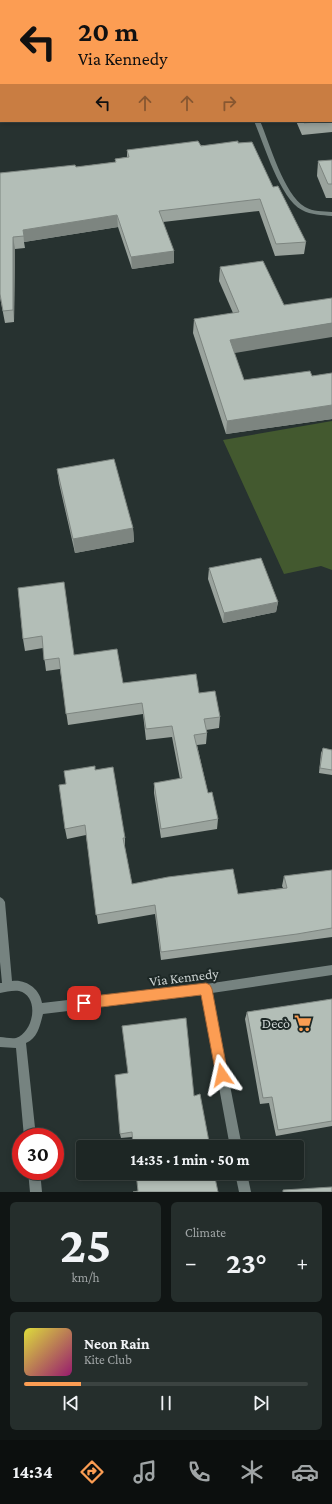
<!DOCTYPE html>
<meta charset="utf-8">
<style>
:root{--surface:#1d2624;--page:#252e2c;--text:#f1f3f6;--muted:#a0a5a6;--line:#3b4341;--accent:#fc9d53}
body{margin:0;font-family:"Crimson Pro",serif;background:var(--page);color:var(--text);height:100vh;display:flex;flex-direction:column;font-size:15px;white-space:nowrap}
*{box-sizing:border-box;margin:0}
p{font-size:13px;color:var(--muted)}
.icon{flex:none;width:22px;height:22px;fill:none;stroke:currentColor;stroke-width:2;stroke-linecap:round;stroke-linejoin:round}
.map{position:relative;height:1192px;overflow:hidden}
.side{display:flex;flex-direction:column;gap:10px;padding:10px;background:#101514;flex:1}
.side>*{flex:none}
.banner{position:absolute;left:0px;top:0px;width:332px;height:122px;box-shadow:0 2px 6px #0003,0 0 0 1px var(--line);background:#fc9d53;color:#111;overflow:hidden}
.speed{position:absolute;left:12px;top:1128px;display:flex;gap:8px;font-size:20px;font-weight:700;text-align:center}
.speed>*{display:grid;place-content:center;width:52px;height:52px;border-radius:50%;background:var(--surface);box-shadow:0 2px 6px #0003,0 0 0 1px var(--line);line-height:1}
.speed .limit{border:6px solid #d22;background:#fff;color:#111}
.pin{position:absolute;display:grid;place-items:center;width:34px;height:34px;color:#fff;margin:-17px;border-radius:8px;box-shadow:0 2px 6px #0006}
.me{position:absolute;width:44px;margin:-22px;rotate:349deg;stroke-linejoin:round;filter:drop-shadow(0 0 3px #0008)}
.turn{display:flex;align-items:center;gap:14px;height:84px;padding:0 12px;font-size:18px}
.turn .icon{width:52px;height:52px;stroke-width:2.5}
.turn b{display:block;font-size:28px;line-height:34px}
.lanes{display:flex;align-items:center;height:38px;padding:0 12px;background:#0003;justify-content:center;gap:20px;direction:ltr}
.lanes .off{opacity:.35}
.big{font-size:30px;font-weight:700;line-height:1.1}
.side .widget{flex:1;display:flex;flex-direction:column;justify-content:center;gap:6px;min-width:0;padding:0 14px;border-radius:6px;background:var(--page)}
.side .dial{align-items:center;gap:0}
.dial b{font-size:52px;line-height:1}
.song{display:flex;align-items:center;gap:12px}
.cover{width:48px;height:48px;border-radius:6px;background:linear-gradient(135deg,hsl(60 70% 55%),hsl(320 70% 35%))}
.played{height:4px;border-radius:2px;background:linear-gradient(90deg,var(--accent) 20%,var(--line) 20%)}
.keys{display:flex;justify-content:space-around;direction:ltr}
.heat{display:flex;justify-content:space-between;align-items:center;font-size:22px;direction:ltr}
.side .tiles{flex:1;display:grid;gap:10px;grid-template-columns:1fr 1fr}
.widget:last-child{grid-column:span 2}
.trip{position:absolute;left:76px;top:1140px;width:228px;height:40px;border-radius:4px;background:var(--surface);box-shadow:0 2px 6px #0003,0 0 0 1px var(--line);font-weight:700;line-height:40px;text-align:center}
.tab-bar{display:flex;height:64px;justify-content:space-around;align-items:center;background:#0c0f0e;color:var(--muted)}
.tab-bar .icon{width:28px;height:28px}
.tab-bar .current{color:var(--accent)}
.tab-bar b{font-size:18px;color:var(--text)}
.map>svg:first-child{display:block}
.green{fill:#43592f}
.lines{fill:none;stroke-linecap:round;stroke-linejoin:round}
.minor{fill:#768380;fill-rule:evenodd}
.wall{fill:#9aa39d}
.shaded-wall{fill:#7d8580}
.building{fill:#b3beb7;stroke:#7d8580}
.route{fill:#fc9d53;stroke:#a46636}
.labels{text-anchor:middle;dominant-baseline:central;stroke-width:4;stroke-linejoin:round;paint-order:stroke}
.near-street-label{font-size:14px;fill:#ccd3d2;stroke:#1d2826}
.near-poi-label{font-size:14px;fill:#ccd3d2;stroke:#1d2826;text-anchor:end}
</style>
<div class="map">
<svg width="332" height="1192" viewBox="0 0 332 1192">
<rect width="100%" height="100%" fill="#273230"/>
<polygon class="green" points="332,421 332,570 321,566 284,574 223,440"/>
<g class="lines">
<g class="minor">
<rect x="0" y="43" width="1" height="2"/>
<rect x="331" y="43" width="1" height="2"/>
<path d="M254,121h6c10,23 24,74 45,86 8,5 18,4 27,5v4c-10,-1 -21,-1 -30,-6 -22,-11 -38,-66 -48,-89z"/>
<path d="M0,897l3,2 2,3 7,79c14,-2 28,8 30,22l164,-19 126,-19v10l-120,18 30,154h-12l-28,-152 -159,19c-3,11 -5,24 -17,29l10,94h-12l-8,-89 -16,-1v-10c5,0 11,2 16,1 18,-6 24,-42 3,-47 -6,-1 -13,1 -19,2v-10h2l-2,-21z"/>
<polygon points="28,1171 40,1171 42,1192 30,1192"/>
<polygon points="235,1173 247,1173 251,1192 239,1192"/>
</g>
</g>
<g class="wall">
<polygon points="35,0 332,0 332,34 331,34 331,1 35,1"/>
<polygon points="331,64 332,64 332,132 302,135 296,121 331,121 332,81 331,79"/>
<polygon points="238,143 273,187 306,242 304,254 275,256 259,211 163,222 174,263 132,269 118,227 24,242 25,248 15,249 14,322 5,323 0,297 0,173 76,167 115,162 115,159 127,157 127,150"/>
<polygon points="332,160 332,198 326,198 317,176 318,161"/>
<polygon points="263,261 234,353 244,380 312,376 332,373 332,419 226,434 193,333 194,319 233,313 219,281 220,267"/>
<polygon points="57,469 133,528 134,542 75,553 59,483"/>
<polygon points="209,568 278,602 276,612 223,623 208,579"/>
<polygon points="18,588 74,655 123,683 199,693 220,717 219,728 206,730 207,733 206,744 197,745 208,793 218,819 217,829 161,838 154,793 154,783 180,779 172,737 146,740 143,714 68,725 60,669 46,671 43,648 25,651 23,639"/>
<polygon points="323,748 332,750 332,775 319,773 321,753"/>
<polygon points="95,770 125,838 125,848 132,884 238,894 283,888 282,886 284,876 332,870 332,937 295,942 161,960 155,914 98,924 86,835 67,839 65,829 66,784"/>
<polygon points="332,999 332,1126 276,1136 269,1103 260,1104 245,1019 247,1012"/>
<polygon points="194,1096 132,1137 121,1138 120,1134"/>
</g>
<g class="shaded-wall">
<polygon points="117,215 118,227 24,242 23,230"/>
<polygon points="13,237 15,249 14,322 13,310"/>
<polygon points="174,251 174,263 132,269 131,257"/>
<polygon points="332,323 332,337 229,354 230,340"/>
<polygon points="332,405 332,419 226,434 227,421"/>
<polygon points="133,528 134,542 75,553 73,539"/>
<polygon points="278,602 276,612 223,623 224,613"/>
</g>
<g class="building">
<polygon points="39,0 332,0 332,23 331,23 331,1 69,1 69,0 64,1 39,1"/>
<polygon points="331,81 332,81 332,121 304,123 302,121 331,121"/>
<polygon points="198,141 201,146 238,141 238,143 252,142 273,187 278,186 306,242 276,244 260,199 159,211 174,251 131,257 117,215 23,230 24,236 13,237 13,310 3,311 0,294 0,173 75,165 76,167 116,162 115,159 129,157 127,150"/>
<polygon points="332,160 332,184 328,184 318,161"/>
<polygon points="263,261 284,305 332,298 332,323 230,340 244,380 310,371 312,376 332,373 332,405 227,421 194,319 239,312 220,267"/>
<polygon points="114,459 133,528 73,539 57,469"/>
<polygon points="261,558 278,602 224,613 209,568"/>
<polygon points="64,582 74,655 117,649 123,683 196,674 199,693 215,691 220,717 204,719 207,733 194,735 208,793 212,792 218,819 161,829 154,783 182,778 172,726 146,729 142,703 66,714 59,658 44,660 42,636 23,639 18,588"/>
<polygon points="323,748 332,750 332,770 320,768"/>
<polygon points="95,766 95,770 113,767 125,838 123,838 132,884 168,877 233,869 238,894 287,888 284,876 332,870 332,928 297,934 161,952 155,905 96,915 85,825 65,829 59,785 66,784 64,771"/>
<polygon points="332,999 332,1121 278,1130 272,1097 263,1098 247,1012"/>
<polygon points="186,1018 194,1096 200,1094 210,1147 133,1147 132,1132 120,1134 115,1075 128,1073 122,1026"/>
<polygon points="136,1173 214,1173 218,1192 133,1192 138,1191"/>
<polygon points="332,1187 332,1192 283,1192 283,1190"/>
</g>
<polygon class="route" points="206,983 210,985 212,989 228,1075 227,1079 222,1081 218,1079 216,1075 201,995 84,1009 80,1007 79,1003 80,999 84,997"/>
<defs>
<g id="supermarket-bare" transform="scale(1.38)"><path d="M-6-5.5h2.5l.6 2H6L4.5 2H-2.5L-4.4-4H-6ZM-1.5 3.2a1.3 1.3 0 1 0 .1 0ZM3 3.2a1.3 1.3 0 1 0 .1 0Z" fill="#fc9d53" stroke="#1d2826" stroke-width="2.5" paint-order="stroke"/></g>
</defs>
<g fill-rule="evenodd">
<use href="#supermarket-bare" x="303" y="1023"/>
</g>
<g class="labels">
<g class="near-street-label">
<text transform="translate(184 977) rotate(-7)">Via Kennedy</text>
</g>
<g class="near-poi-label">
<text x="290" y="1023">Decò</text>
</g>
</g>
</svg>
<div class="speed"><div class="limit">30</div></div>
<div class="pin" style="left:84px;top:1003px;background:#d93025"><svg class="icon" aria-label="arrive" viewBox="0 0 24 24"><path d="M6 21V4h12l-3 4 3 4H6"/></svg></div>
<svg class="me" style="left:222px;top:1075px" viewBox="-20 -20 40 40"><path d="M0-17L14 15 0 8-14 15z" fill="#fc9d53" stroke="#fff" stroke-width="4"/></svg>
<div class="trip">14:35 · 1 min · 50 m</div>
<div class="banner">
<div class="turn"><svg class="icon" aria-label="left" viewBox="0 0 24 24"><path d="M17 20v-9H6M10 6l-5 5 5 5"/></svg><div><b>20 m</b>Via Kennedy</div></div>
<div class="lanes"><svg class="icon" aria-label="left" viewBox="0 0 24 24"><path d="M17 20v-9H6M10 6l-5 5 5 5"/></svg><svg class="icon off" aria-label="ahead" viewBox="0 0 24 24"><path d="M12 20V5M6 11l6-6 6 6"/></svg><svg class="icon off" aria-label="ahead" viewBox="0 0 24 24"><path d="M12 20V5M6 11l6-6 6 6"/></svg><svg class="icon off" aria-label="right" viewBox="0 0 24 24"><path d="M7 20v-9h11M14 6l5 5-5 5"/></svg></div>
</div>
</div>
<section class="side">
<div class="tiles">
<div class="widget dial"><b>25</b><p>km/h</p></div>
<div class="widget"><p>Climate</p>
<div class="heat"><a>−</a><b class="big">23°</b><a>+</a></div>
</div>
<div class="widget">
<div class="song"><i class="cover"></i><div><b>Neon Rain</b><p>Kite Club</p></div></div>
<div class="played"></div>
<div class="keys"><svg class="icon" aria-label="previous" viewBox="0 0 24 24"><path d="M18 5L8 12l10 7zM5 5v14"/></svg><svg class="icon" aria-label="pause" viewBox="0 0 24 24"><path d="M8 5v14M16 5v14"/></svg><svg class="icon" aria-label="next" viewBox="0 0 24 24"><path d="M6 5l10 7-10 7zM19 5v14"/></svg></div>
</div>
</div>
</section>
<nav class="tab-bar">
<b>14:34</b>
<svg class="icon current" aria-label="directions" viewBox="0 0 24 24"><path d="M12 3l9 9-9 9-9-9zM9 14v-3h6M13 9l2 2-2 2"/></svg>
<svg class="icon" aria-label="music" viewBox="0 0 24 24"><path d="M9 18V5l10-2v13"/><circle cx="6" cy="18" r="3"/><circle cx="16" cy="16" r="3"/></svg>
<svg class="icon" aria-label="phone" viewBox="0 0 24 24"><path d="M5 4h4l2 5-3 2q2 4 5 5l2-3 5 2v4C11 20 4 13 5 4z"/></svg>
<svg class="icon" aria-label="climate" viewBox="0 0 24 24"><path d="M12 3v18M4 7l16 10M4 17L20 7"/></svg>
<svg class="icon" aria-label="car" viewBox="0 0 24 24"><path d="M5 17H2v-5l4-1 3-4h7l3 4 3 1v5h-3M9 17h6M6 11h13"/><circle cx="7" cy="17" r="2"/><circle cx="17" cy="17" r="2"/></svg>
</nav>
